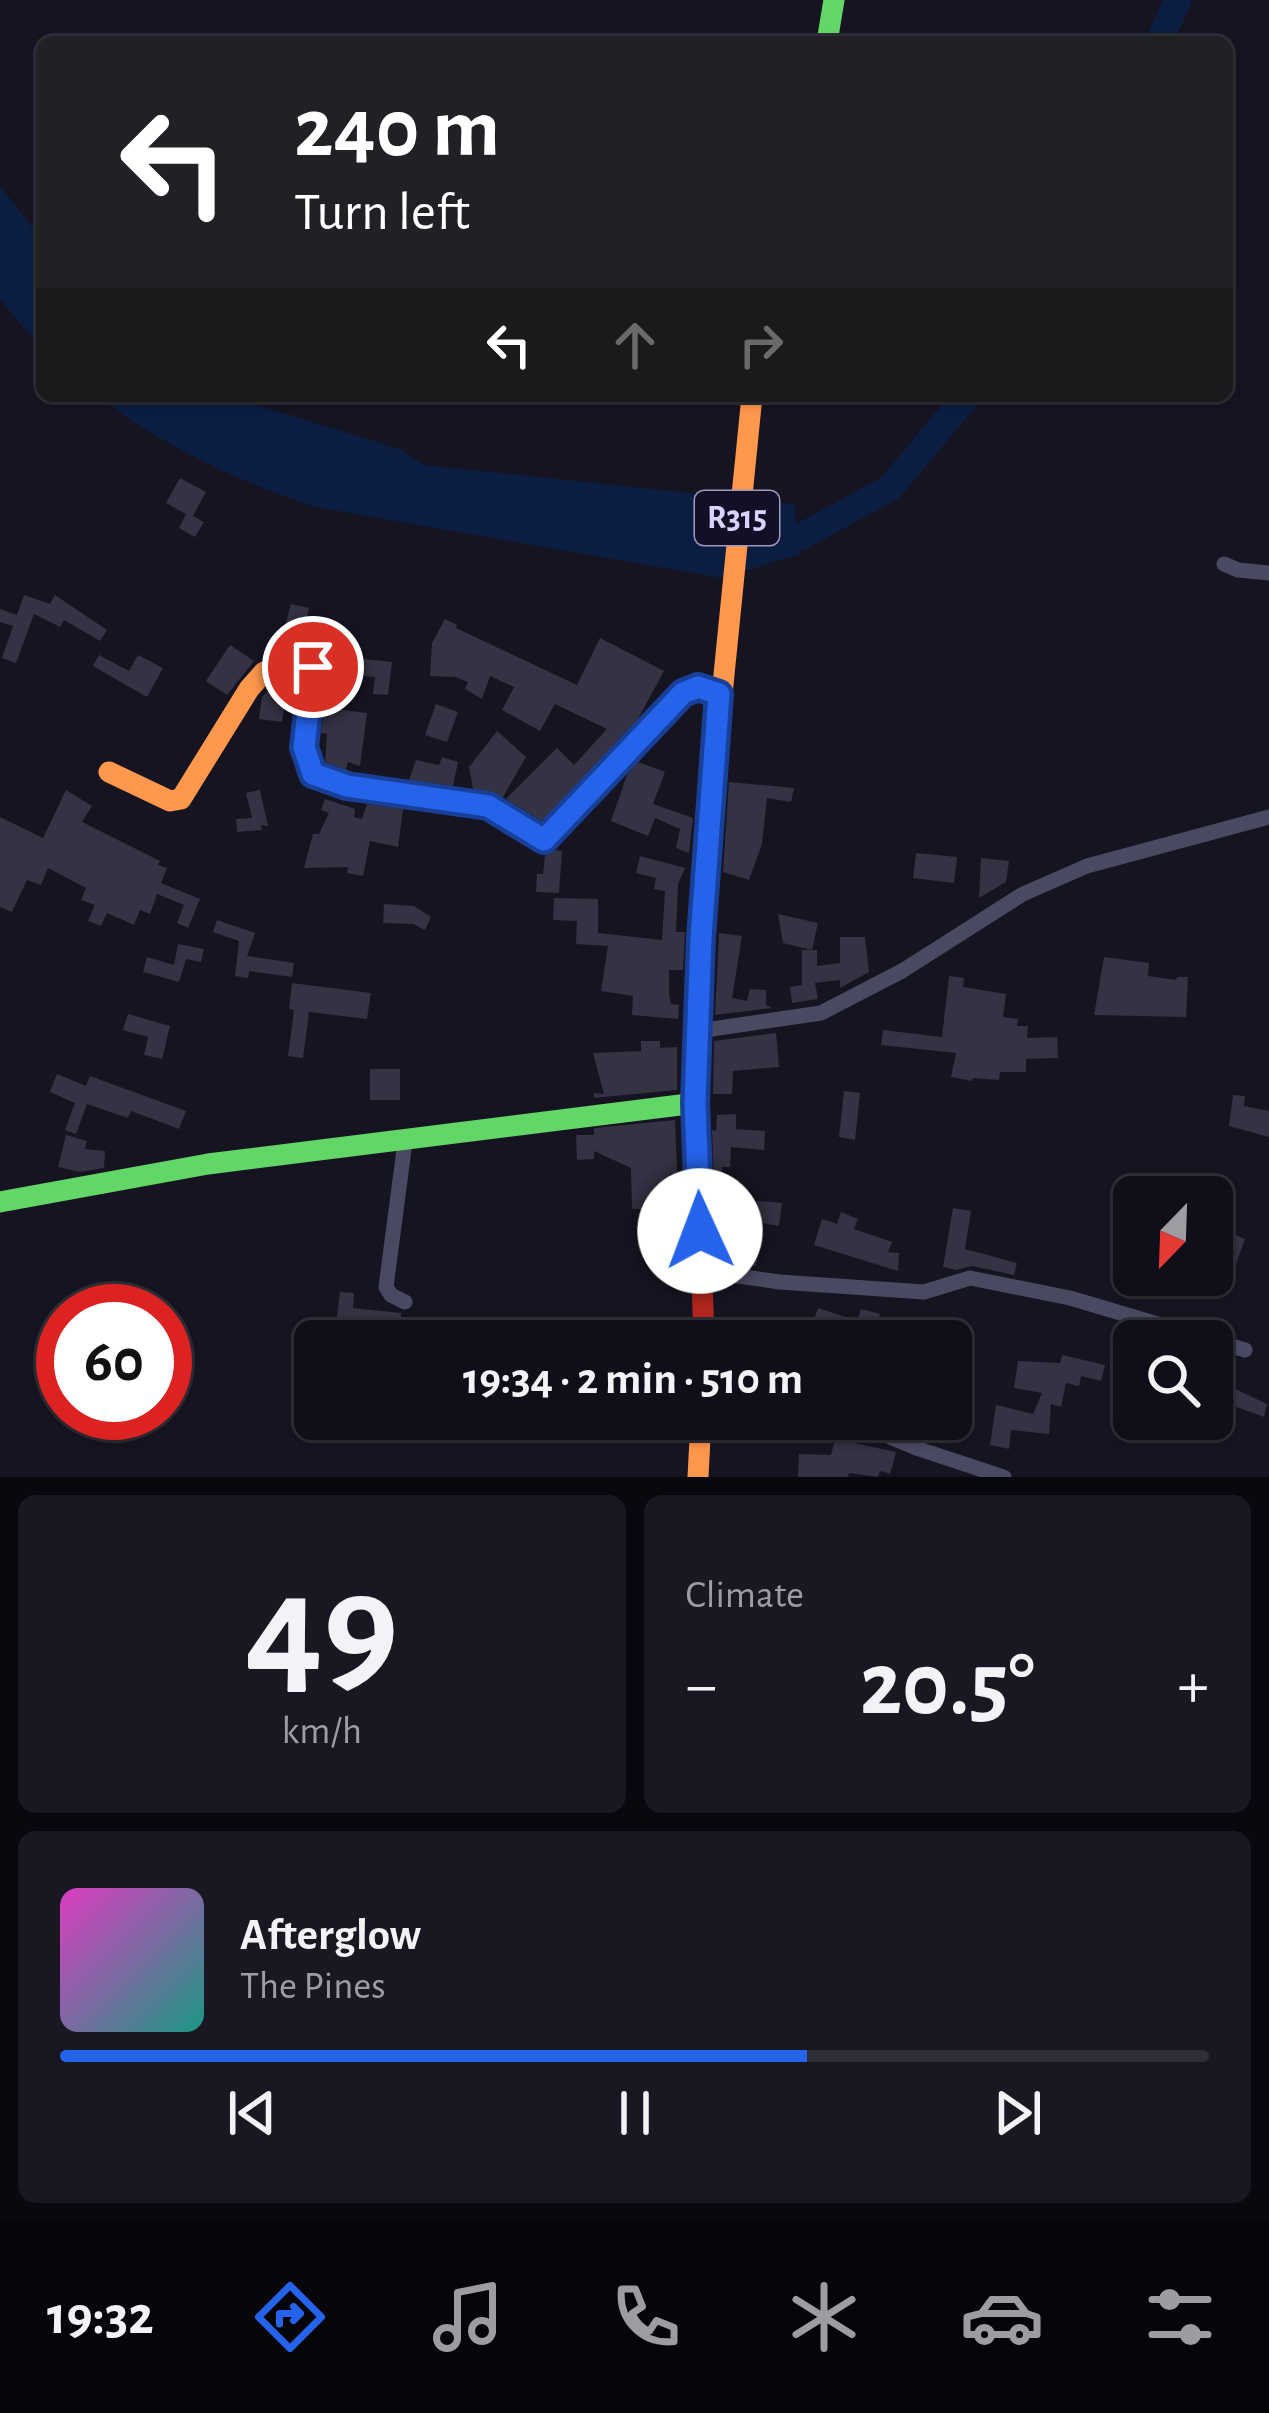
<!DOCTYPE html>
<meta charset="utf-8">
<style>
:root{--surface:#100f19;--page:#191822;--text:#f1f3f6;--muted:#9c9ca2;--line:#302f38;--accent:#2563eb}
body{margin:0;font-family:"Alegreya Sans",sans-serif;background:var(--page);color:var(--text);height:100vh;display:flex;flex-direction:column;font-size:45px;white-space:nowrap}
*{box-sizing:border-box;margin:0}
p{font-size:39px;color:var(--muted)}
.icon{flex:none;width:66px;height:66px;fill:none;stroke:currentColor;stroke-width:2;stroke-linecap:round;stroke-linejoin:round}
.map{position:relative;height:1477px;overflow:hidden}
.side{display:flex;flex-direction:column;gap:18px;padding:18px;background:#09080e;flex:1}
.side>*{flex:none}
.hud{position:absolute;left:36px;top:36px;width:1197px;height:366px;border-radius:18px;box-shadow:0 3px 9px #0004,0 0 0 3px var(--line);background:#202124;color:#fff;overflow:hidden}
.needle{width:78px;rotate:203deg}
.buttons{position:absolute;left:1113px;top:1176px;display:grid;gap:24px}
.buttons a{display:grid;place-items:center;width:120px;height:120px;border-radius:18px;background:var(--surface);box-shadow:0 3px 9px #0004,0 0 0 3px var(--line);font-size:60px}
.speed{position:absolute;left:36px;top:1284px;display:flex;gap:24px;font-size:60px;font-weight:700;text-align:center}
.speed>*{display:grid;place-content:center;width:156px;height:156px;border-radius:50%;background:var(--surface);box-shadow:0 3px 9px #0004,0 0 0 3px var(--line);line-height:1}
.speed .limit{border:18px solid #d22;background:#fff;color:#111}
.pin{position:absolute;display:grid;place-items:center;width:102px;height:102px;color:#fff;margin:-51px;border:6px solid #fff;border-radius:50%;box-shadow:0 3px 12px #0007}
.me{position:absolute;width:132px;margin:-66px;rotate:358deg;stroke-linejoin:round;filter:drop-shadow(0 0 9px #0008)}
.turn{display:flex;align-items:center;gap:42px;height:252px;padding:0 60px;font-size:54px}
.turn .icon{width:156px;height:156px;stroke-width:2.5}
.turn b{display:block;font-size:84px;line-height:102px}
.lanes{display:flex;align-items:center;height:114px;padding:0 60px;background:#0003;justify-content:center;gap:60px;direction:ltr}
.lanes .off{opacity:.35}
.big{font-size:90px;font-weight:700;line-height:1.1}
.side .tile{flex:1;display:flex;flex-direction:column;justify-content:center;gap:18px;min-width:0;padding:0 42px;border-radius:18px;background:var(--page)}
.side .dial{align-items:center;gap:0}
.dial b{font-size:156px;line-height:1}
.song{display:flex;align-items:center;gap:36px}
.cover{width:144px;height:144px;border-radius:18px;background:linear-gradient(135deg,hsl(310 70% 55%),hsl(170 70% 35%))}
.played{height:12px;border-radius:6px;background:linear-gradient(90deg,var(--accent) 65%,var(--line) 65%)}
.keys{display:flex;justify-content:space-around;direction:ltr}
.heat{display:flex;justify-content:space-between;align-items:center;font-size:66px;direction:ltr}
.side .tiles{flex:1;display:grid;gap:18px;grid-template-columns:1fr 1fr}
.tile:last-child{grid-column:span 2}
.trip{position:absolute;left:294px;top:1320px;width:678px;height:120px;border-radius:18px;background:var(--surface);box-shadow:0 3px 9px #0004,0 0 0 3px var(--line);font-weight:700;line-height:120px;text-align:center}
.tabs{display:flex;height:192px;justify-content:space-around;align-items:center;background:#06060a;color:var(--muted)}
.tabs .icon{width:84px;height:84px}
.tabs .selected{color:var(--accent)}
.tabs b{font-size:54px;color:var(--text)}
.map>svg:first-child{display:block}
.water{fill:#0b1e41}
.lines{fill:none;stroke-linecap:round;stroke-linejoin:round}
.river{stroke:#0b1e41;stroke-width:27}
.building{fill:#343243}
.street{stroke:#4a4962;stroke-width:15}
.fast{stroke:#63d668;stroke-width:21}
.slow{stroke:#ff974d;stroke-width:21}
.jam{stroke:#b3261e;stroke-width:21}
.route-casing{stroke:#184099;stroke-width:30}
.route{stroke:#2563eb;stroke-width:21}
.labels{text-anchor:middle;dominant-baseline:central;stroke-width:12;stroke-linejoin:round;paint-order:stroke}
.shield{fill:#130f26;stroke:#9e99be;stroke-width:3}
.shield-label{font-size:33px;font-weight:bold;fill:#d9d4ff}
</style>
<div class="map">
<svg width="1269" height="1477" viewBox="0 0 1269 1477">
<rect width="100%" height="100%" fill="#161421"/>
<g class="water">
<polygon points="0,186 42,239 42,350 0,299"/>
<path d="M98,396h129l173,53 24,16 370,39 6,50 -78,24 -407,-71c-75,-25 -155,-62 -217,-111z"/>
</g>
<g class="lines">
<g class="river">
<polyline points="1159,42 1178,0"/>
<polyline points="764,537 800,537 890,488 967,396"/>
</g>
</g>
<g class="building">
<polygon points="180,478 206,492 193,516 204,522 195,537 179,528 186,514 166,503"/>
<polygon points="24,595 50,604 55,595 107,630 100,641 64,620 60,627 34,614 16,663 2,658 13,626 0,622 0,609 17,615"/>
<polygon points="291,604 309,608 300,647 287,649 279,648"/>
<polygon points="445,619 457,625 456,628 577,685 600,638 664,671 638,719 542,821 506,799 557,748 574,765 607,729 555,704 540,731 502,710 514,687 490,676 482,699 465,689 468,682 455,677 430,676 432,643"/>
<polygon points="230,645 254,661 227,695 206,681"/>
<polygon points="99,655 129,671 138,655 163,668 147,697 93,666"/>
<polygon points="355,658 392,662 388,695 373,694 375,677 353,675"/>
<polygon points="326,686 335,687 334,709 367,713 360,766 348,762 346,770 325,762 327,734 321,733"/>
<polygon points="271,687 287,689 282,722 259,719 262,697"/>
<polygon points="436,704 458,712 447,742 425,735"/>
<polygon points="497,731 526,757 503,797 473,789 469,767"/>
<polygon points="442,757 458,762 453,786 409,780 416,760 439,765"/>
<polygon points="638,762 665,772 653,804 693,818 689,853 676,848 680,829 655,818 648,836 611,821 627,775"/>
<polygon points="729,782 794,788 791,802 767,798 762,844 749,880 723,872"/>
<polygon points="66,790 92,806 82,822 160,861 158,865 167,868 161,883 200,899 188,928 177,923 184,905 157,894 150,914 140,910 134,925 107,913 101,926 88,921 95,905 81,900 86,888 48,868 41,885 27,880 12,912 0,907 0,817 43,838"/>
<polygon points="260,790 268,826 261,825 262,830 237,832 236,819 252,818 246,793"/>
<polygon points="325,799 355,809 354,817 362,819 367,804 403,809 398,847 370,841 363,876 347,873 348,867 304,868 313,834 319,834 329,813 321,810"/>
<polygon points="556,850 562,851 559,893 536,892 537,874 543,874 545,855"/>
<polygon points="916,853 957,857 954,883 913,878"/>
<polygon points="640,856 685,868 678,884 676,932 685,932 683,970 669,970 669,994 671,1004 679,1005 678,1019 632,1015 633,996 601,991 608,946 576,944 577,921 553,920 554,898 598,899 598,933 662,940 665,891 654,889 656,878 636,873"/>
<polygon points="981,858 1009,861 1006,882 979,898"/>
<polygon points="384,904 414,906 431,917 425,930 413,924 383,923"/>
<polygon points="778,914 818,923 812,950 783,943"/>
<polygon points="217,920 255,933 247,956 294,963 292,977 249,971 248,978 235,976 239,941 213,932"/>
<polygon points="719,933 742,936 732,998 747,1001 750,989 766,990 766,1005 772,1008 715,1015"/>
<polygon points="840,937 865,937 869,972 840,988 840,980 815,983 818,999 792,1003 790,987 802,985 802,950 817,950 817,966 840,963"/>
<polygon points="178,944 204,949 201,962 186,959 179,982 143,972 147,957 174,965"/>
<polygon points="1104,957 1149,963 1148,976 1176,980 1177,977 1188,977 1186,1017 1094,1015"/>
<polygon points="949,976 964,978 963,987 1006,994 1003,1017 1018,1019 1017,1026 1028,1026 1027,1038 1057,1037 1058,1058 1026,1059 1026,1072 1000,1072 999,1080 973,1078 972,1081 951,1077 956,1053 881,1045 883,1030 942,1037"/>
<polygon points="292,983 371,993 367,1019 309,1012 303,1058 288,1056 294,1010 289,1009"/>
<polygon points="128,1014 170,1026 162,1059 144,1055 148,1037 123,1030"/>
<polygon points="776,1033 779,1067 733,1071 732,1094 713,1094 714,1041"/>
<polygon points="641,1041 660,1041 660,1048 677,1047 677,1090 594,1098 594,1093 604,1094 593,1053 641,1051"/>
<rect x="370" y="1069" width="30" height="31"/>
<polygon points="57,1074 86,1086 90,1076 186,1111 179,1129 131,1111 128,1118 87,1104 76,1134 65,1130 75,1103 50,1092"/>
<polygon points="844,1091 860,1093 855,1140 839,1137"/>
<polygon points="1233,1095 1245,1096 1244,1106 1269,1111 1269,1137 1229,1126"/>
<polygon points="736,1114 736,1129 765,1131 764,1150 731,1147 730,1167 722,1167 721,1185 714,1185 712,1130 716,1131 717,1115"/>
<polygon points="675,1120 678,1195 678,1236 665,1235 666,1209 632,1209 631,1168 594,1151 594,1159 577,1160 576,1135 594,1135 594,1128"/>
<polygon points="66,1135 87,1141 85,1149 105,1151 104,1168 80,1172 58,1167"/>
<polygon points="736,1199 782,1203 779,1226 762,1223 756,1266 719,1261 721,1242 748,1245 751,1212 735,1211"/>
<polygon points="953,1208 971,1211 965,1249 1017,1263 1014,1275 972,1266 956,1270 943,1267"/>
<polygon points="841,1212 858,1219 854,1229 892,1242 888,1252 899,1253 898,1271 814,1245 822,1219 837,1224"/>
<polygon points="1217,1228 1245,1239 1234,1269 1212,1261 1212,1242"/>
<polygon points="340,1292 354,1293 353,1308 401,1313 399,1333 387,1334 386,1341 334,1341"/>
<polygon points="818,1308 857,1321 861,1309 880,1314 873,1341 775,1338 778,1327 810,1332"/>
<polygon points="1062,1355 1105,1365 1101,1381 1081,1376 1079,1386 1066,1383 1061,1407 1051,1404 1049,1434 1011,1430 1009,1449 990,1445 996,1405 1033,1414 1042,1393 1014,1388 1018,1361 1060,1363"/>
<polygon points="1212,1378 1267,1404 1264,1417 1212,1398"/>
<polygon points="835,1439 896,1452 890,1474 880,1471 878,1477 849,1473 848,1477 798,1477 799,1454 831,1455"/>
</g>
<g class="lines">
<g class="street">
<polyline points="1224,564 1238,570 1269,573"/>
<polyline points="698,1031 821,1013 902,971 1023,894 1087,866 1269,817"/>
<polyline points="405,1142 386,1287 391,1295 405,1302"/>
<polyline points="702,1271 780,1282 924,1292 970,1278 1070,1298 1245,1350"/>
<polyline points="847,1419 919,1449 1004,1477"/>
</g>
<g class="fast">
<polyline points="827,42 834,0"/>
<polyline points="0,1202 208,1164 696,1103"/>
</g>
<g class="slow">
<polyline points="109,772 170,801 181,799 249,689 264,672 300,661 313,667 304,747 313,774 347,786 488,806 545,840 683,693 698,687 719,694"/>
<polyline points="712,794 752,396"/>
<polyline points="698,1477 701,1419"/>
</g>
<polyline class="jam" points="704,1341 696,1095 712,794"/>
</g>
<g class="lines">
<g class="route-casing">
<polyline id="route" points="313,667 304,747 313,774 347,786 488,806 544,840 683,693 698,687 719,694 701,938 695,1103 700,1231"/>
</g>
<use href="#route" class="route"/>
</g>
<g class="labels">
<rect class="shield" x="695" y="491" width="84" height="54" rx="9"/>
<g class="shield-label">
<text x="737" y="518">R315</text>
</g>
</g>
</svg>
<div class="buttons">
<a><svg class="needle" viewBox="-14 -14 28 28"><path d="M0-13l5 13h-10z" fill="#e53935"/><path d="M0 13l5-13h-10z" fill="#9c9ca2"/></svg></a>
<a><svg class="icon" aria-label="search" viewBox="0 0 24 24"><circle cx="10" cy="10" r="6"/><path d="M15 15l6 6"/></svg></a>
</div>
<div class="speed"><div class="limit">60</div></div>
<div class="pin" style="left:313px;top:667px;background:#d93025"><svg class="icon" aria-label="arrive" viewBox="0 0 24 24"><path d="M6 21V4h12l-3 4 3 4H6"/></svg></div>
<svg class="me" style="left:700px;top:1231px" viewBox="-20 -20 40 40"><circle r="19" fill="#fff"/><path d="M0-13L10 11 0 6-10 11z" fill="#2563eb"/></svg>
<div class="trip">19:34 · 2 min · 510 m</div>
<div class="hud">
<div class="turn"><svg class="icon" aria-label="left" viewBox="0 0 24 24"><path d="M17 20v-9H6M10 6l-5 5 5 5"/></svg><div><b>240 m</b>Turn left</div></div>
<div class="lanes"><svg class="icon" aria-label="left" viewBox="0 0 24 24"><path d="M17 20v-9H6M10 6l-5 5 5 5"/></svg><svg class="icon off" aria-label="ahead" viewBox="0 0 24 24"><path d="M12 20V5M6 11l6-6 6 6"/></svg><svg class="icon off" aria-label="right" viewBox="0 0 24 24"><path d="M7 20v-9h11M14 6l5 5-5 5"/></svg></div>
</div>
</div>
<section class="side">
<div class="tiles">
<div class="tile dial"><b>49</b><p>km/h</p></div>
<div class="tile"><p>Climate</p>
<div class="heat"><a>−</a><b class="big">20.5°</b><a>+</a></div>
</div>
<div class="tile">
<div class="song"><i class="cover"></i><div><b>Afterglow</b><p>The Pines</p></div></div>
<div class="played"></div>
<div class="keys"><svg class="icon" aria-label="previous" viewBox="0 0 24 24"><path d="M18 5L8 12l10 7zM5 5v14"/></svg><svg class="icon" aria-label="pause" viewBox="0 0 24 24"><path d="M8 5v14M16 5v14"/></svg><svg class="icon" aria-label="next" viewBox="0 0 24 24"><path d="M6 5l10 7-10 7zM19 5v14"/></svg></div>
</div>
</div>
</section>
<nav class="tabs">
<b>19:32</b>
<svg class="icon selected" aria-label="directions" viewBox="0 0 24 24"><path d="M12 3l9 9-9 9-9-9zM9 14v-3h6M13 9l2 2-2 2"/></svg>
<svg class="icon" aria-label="music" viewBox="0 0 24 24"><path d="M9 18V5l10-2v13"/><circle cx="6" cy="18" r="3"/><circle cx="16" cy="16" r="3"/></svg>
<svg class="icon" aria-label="phone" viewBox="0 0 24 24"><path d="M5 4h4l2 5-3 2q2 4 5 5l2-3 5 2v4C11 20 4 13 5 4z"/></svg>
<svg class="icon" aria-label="climate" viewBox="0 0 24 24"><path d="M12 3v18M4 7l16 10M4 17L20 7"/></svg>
<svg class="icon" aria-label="car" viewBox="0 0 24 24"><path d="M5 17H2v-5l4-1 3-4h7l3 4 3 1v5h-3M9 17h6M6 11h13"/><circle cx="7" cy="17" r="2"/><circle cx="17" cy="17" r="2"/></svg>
<svg class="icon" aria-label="filters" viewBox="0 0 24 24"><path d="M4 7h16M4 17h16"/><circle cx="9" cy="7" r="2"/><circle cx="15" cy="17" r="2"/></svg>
</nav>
